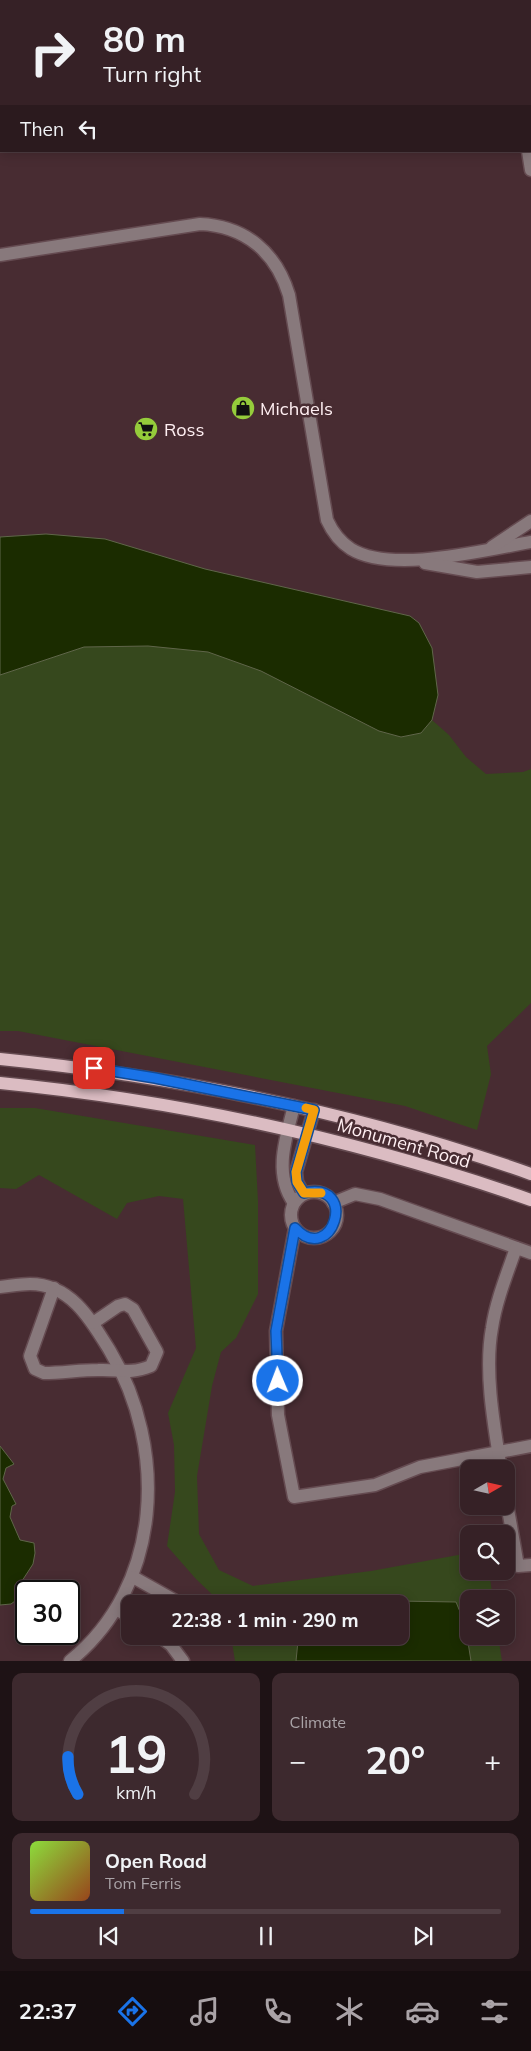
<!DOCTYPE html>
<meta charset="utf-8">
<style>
:root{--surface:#362126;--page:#3d292e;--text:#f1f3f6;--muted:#aaa3a7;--line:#503e43;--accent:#1a73e8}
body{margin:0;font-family:Mulish,sans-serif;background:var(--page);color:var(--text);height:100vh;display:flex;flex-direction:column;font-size:19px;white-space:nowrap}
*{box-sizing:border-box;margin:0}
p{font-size:16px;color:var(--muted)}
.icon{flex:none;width:28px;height:28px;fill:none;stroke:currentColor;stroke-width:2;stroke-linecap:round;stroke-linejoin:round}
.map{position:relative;height:1661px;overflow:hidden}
.side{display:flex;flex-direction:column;gap:12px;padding:12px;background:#1e1215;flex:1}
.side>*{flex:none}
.top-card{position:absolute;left:0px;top:0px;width:531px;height:152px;box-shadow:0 2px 12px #0003,0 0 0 1px var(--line);background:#362126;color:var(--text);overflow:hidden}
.needle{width:32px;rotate:81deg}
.fabs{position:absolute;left:460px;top:1460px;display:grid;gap:10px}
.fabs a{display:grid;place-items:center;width:55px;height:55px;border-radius:10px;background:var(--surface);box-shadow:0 2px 12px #0003,0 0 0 1px var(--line);font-size:25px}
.speed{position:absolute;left:15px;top:1580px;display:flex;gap:10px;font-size:25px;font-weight:700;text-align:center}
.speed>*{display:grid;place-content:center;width:65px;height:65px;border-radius:50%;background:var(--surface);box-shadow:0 2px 12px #0003,0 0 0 1px var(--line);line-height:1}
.speed .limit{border:2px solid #111;border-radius:8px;background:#fff;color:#111}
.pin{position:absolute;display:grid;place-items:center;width:42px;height:42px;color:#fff;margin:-21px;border-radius:10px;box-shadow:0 2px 8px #0006}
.me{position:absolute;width:55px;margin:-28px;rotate:359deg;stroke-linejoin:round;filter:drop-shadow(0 0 4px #0008)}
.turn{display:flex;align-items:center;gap:18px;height:105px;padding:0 20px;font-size:22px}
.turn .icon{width:65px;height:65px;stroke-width:2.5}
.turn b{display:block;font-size:35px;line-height:42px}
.then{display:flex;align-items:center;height:48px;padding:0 20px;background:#0003;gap:10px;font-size:19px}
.big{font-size:38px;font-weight:700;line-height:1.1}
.side .widget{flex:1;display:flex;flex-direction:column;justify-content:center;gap:8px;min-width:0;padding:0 18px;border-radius:10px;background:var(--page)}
.side .dial{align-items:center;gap:0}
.dial svg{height:130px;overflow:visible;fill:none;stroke:var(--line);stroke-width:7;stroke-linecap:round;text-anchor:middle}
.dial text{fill:var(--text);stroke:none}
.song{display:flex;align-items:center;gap:15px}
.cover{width:60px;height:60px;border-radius:8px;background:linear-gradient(135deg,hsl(90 70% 55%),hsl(20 70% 35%))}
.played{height:5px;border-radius:2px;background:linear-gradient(90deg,var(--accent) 20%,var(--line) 20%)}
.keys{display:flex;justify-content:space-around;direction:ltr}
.heat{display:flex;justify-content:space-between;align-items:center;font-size:28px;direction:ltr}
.side .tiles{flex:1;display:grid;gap:12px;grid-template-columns:1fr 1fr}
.widget:last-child{grid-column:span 2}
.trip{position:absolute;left:121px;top:1595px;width:288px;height:50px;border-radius:10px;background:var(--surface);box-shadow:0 2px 12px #0003,0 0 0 1px var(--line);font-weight:700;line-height:50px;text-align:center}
.tab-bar{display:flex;height:80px;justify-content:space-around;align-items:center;background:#160d0f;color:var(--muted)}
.tab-bar .icon{width:35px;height:35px}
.tab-bar .active{color:var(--accent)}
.tab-bar b{font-size:22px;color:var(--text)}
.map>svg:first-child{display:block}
.green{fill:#36481d}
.water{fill:#1b2c00;stroke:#5f6649}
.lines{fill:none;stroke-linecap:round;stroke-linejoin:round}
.minor-casing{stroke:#654b51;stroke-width:15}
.major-casing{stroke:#654b51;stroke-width:15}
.highway-casing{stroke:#654b51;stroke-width:18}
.minor{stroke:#88797c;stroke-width:12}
.major{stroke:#dbbcc2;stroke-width:12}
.highway{stroke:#fcd7de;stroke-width:15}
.route-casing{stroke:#114b97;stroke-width:12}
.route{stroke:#1a73e8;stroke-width:9}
.slow{stroke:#f59e0b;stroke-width:9}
.labels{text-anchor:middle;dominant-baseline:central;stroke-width:5;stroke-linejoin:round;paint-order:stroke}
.poi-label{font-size:18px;fill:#ffeff2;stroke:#482c32;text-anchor:start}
.street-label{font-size:18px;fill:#ffeff2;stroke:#482c32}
</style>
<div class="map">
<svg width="531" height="1661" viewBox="0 0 531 1661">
<rect width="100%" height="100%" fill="#482c32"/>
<g class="green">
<polygon points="148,646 208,652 261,671 379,731 401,737 421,733 432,720 449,735 466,757 486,774 523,772 531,769 531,1003 487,1046 491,1074 477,1130 405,1106 18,1031 0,1031 0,675 84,647"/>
<polygon points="0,1108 35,1108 255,1145 258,1201 258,1294 236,1338 221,1352 212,1386 197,1476 199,1534 219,1570 253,1586 371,1571 469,1553 469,1571 489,1571 493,1599 469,1599 469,1636 498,1636 502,1661 471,1661 465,1624 455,1602 222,1604 196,1579 167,1546 175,1492 174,1445 168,1413 196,1348 183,1199 159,1196 127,1203 117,1219 39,1175 16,1189 0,1188"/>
<polygon points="231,1636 305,1636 298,1641 296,1661 235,1661"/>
</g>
<g class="water">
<polygon points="46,534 105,539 205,569 410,616 419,623 432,648 438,695 432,720 421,733 401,737 379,731 261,671 208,652 148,646 84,647 0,675 0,537"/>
<polygon points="0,1446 14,1464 6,1468 3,1479 16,1504 12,1506 10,1517 20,1540 34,1543 35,1553 33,1564 20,1584 15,1601 11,1604 0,1605"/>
<polygon points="398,1601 456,1602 465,1624 471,1661 296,1661 298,1641 305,1636 400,1636 400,1604 390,1604"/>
</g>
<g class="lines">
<g class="minor-casing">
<g id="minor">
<polyline points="505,0 506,1"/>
<polyline points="515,1 522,0"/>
<polyline points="0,93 1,92"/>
<polyline points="528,151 531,170"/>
<path d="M0,255l200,-31c45,2 76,28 89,71l38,225c5,11 13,22 24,29 41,25 133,1 180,-7"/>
<polyline points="492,547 531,521"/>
<polyline points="425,563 477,572 531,567"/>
<circle cx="314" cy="1215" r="23"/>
<polyline points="303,1193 297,1182 296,1172 314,1110"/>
<path d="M294,1203c-21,-29 -8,-66 0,-97"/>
<polyline points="333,1203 355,1194 380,1199 531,1253"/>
<polyline points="295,1228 276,1331 278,1415 294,1497 375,1485 420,1467 531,1446"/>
<path d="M0,1287c10,-1 20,-3 30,-3 41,0 61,36 80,67 58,97 53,235 -40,310"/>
<path d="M54,1288l-24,68 5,13 9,4c18,0 36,-3 54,-3 23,-1 30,5 53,-4l6,-14 -24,-43 -8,-5 -7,2 -25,17"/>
<path d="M501,1469c-7,-43 -17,-98 -9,-141 4,-27 15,-54 24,-80"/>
<polyline points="506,1498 518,1566 531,1565"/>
<polyline points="133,1577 181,1604"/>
<polyline points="116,1609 130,1617"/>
<polyline points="159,1636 171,1645 183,1661"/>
</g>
</g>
<g class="major-casing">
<g id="major">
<path d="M0,1059c181,18 359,54 531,115"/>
<path d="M0,1083c181,18 359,57 531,117"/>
</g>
</g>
<g class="highway-casing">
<g id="highway">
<polyline points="39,1 46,0"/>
<polyline points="259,1 266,0"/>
<polyline points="0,8 1,8"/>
<polyline points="0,46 1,46"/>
</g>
</g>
<use href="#minor" class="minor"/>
<use href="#major" class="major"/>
<use href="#highway" class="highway"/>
</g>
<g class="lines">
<g class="route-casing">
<path id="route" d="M94,1068l61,10 159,32 -18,62 1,10 7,11c56,-13 28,75 -9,35l-19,103 2,50"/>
</g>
<use href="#route" class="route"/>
<polyline class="slow" points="306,1108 314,1110 296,1172 297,1182 304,1193 321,1193"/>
</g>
<defs>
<g id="shop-disc" transform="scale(1.25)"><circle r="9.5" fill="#95cc3b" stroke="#482c32"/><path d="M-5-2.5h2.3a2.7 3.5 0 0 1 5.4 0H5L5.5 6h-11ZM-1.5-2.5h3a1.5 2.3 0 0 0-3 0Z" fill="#111"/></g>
<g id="supermarket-disc" transform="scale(1.25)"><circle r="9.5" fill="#95cc3b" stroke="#482c32"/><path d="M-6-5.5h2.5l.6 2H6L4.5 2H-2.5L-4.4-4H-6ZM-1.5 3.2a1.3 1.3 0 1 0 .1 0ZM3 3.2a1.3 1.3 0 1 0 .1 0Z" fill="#111"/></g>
</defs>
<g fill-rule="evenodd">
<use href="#shop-disc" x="243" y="408"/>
<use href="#supermarket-disc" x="146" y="429"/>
</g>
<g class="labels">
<g class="poi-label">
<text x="260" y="408">Michaels</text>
<text x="164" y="429">Ross</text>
</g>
<g class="street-label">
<text transform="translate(404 1143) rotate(16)">Monument Road</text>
</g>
</g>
</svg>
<div class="fabs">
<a><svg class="needle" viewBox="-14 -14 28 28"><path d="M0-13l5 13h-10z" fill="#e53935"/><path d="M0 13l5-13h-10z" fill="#aaa3a7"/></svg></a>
<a><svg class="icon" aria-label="search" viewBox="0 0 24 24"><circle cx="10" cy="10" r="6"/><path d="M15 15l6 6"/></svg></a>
<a><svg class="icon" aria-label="layers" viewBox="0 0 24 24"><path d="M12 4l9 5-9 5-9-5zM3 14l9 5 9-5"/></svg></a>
</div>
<div class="speed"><div class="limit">30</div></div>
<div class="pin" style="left:94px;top:1068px;background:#d93025"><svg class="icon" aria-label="arrive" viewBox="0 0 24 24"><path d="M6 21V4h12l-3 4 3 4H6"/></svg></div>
<svg class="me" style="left:278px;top:1381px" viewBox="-20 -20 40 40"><circle r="17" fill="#1a73e8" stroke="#fff" stroke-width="3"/><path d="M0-11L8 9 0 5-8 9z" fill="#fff"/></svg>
<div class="trip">22:38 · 1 min · 290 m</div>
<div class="top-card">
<div class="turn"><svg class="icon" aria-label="right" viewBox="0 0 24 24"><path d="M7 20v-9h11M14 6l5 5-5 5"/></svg><div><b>80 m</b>Turn right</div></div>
<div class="then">Then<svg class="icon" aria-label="left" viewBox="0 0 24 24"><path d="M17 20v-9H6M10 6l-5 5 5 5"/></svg></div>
</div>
</div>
<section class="side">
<div class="tiles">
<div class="widget dial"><svg viewBox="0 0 100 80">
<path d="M14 69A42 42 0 1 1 86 69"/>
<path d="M14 69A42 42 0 0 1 8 46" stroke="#1a73e8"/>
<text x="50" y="56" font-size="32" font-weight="700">19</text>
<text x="50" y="72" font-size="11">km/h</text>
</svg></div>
<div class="widget"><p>Climate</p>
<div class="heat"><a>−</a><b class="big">20°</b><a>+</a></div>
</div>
<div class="widget">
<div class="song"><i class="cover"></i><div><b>Open Road</b><p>Tom Ferris</p></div></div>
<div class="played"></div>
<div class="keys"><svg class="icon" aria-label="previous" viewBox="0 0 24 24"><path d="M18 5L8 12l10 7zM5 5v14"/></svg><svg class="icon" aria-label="pause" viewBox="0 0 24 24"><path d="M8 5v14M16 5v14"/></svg><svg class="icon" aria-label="next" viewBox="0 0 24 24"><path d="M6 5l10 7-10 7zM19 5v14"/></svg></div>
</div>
</div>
</section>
<nav class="tab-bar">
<b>22:37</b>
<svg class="icon active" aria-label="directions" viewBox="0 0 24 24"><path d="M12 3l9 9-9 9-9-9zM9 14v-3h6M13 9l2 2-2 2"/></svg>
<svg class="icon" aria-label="music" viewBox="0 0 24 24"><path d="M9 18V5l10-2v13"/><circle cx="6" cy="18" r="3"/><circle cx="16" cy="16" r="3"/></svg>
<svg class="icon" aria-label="phone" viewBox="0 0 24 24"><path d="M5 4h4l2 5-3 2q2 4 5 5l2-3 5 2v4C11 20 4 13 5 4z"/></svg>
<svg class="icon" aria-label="climate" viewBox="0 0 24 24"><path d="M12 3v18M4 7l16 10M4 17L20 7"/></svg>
<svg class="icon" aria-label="car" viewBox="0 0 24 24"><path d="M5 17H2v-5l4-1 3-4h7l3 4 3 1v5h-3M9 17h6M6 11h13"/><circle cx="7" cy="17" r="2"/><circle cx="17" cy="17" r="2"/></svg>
<svg class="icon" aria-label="filters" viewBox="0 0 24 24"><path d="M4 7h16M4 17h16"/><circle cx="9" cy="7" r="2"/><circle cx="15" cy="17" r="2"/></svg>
</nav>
